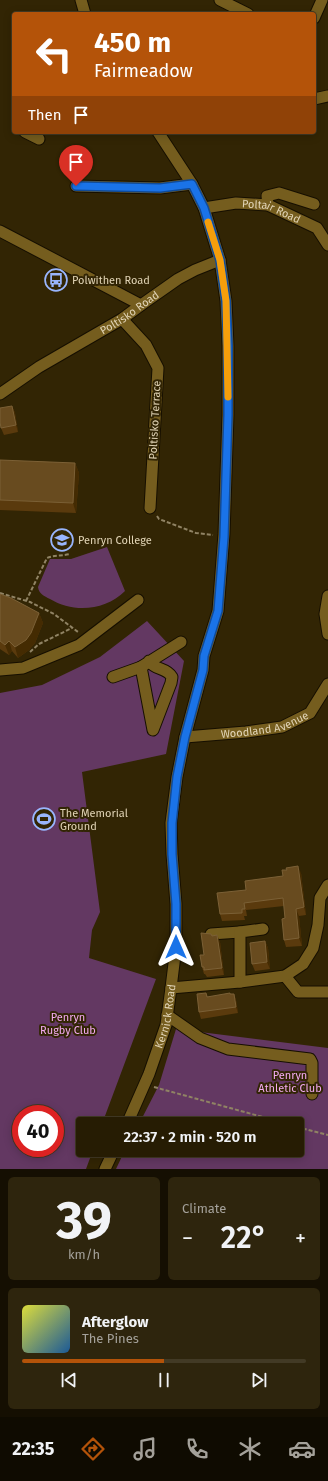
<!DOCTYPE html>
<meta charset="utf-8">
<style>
:root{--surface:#261c03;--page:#2e250d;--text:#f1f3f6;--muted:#a4a19a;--line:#423a25;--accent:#b45309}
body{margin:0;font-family:"Fira Sans",sans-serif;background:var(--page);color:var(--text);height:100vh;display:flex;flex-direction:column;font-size:15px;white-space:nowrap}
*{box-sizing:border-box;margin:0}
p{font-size:13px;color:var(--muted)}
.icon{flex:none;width:22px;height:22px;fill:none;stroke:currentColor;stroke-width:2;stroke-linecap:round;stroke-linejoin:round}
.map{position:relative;height:1169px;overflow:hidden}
.details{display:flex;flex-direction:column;gap:8px;padding:8px;background:#150f02;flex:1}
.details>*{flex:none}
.guide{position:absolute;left:12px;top:12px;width:304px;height:122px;border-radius:4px;box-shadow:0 2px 10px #0003,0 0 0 1px var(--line);background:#b45309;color:#fff;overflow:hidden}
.speed{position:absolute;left:12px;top:1105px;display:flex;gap:8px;font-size:20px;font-weight:700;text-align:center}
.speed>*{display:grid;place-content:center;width:52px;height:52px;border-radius:50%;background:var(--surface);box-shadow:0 2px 10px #0003,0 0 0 1px var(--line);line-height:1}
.speed .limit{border:6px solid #d22;background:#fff;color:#111}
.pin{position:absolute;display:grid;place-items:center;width:34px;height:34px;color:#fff;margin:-41px -17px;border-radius:50% 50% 50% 0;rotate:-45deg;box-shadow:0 0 4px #0007}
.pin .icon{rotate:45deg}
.me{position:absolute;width:44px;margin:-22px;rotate:0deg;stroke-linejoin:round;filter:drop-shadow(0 0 3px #0008)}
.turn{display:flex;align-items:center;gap:14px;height:84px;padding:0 16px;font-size:18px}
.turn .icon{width:52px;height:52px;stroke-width:2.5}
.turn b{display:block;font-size:28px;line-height:34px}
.then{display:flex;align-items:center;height:38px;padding:0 16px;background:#0003;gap:8px;font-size:15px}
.big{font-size:30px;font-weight:600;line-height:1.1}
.details .card{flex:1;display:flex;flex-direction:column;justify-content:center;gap:6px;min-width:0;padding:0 14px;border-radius:6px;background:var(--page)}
.details .dial{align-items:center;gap:0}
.dial b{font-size:52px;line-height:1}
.song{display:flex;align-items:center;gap:12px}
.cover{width:48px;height:48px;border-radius:6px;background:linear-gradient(135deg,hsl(60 70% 55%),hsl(210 70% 35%))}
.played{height:4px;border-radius:2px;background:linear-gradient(90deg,var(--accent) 50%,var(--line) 50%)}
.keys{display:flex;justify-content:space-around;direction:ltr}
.heat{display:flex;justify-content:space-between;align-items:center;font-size:22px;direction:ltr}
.details .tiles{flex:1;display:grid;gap:8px;grid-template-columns:1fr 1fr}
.card:last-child{grid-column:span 2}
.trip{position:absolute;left:76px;top:1117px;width:228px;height:40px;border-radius:4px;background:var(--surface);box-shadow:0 2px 10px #0003,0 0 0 1px var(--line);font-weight:600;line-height:40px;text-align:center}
.dock{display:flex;height:64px;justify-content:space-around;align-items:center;background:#0f0b01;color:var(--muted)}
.dock .icon{width:28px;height:28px}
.dock .current{color:var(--accent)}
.dock b{font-size:18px;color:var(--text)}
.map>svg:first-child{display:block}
.green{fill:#633862;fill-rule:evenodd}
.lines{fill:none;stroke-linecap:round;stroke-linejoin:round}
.minor-casing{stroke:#160f00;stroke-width:13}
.path{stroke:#908364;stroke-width:2;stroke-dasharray:4 2;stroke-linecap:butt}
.minor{stroke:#755d1e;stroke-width:11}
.wall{fill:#5a3a0d}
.shaded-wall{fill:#442b02}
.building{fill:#684b1f;stroke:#7b6036}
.route-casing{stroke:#114b97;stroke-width:10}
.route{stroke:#1a73e8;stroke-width:7}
.slow{stroke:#f59e0b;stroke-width:7}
.labels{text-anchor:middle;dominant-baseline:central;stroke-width:4;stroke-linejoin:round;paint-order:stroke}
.street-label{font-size:11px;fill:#e0d3b5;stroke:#322504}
.poi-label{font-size:11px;fill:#e0d3b5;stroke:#322504;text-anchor:start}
.park-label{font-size:11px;fill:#f4abf1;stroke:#322504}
</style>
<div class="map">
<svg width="328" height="1169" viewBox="0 0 328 1169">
<rect width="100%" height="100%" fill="#322504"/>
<g class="green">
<path d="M107,547l18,44c-20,20 -52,22 -75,8 -6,-3 -11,-5 -12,-12l12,-28h21z"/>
<path d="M147,621l37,40 -18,93 -84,18 18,140 -8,18 -3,28 67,21 -54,145h-19v26h10l-7,19h-86v-476l42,-8 58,-28zM21,1114h34v34h-34z"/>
<polygon points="176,1029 328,1048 328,1169 116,1169 125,1150 297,1150 297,1124 139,1124 159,1085"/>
</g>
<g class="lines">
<g class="minor-casing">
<g id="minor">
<polyline points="81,0 85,14"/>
<polyline points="220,0 248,14"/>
<polyline points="314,18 322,0"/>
<polyline points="314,99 328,96"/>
<polyline points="25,132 39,139"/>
<polyline points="76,186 160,188 192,184"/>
<polyline points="268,205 267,196 279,193 314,204"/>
<path id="s1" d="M204,208l32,-5 32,2 49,23 11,17"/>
<polyline points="0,231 141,305"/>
<polyline points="122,319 146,345 158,368 150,508"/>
<path id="s2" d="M0,394l39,-27 83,-48 19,-14 37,-26 17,-9 25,-10"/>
<polyline points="328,596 325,614 328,634"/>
<path d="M149,661c7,10 17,6 23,16l-1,6 -18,47 -12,-63 40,-25"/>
<polyline points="0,670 23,668 79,645 138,600"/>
<polyline points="113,677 141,667"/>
<path id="s3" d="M185,737l61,-5 36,-5 28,-14 18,-29"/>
<polyline points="211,934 240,932"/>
<polyline points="285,976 298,992 328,992"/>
<polyline points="240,982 240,932 263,929"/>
<polyline points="171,988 240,982 285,976 303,964 313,948 318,925 320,898 328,885"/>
<polyline points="167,1015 200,1038 228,1049 310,1059 312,1063 312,1094"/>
<path id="s4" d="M127,1124l22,-50 17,-49 5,-37 5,-41v-43l-4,-50 -1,-31 6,-46 8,-40 18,-67 1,-14 14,-45 6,-77 4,-119v-69l-2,-45 -6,-41 -16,-52 -12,-24 -34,-52"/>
<polyline points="105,1169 114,1150"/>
</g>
</g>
<g class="path">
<polyline points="157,516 159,519 196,533 213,535"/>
<polyline points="0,593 30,602 54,614 78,632"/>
<path d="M26,601l21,-43c7,-3 15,-2 23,-4"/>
<polyline points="30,652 39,644 72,628"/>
<polyline points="154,1087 288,1124"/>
<polyline points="297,1127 328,1135"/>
</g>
<use href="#minor" class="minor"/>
</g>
<g class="wall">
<polygon points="12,406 15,413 18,432 4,435 1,428"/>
<polygon points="0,460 75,463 79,473 76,513 0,510"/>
<polygon points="0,594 39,613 43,623 35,643 29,650 18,658 12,651 9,655 0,649"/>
<polygon points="301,873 306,915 299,916 302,946 286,947 284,940 285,918 284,906 246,910 247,916 244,916 245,920 222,921 220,914 246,890 283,876"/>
<polygon points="212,936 220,942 224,975 207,977 205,974 204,974 202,967 204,955"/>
<polygon points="265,941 268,948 270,969 255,971 252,964"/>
<polygon points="206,993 208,997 234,994 236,1000 238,1013 201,1019 199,1012"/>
</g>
<g class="shaded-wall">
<polygon points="12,406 15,413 18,432 16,425"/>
<polygon points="75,463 79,473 76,513 73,503"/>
<polygon points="39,613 43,623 35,643 29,650 18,658 15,647"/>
<polygon points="9,641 12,651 9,655 5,645"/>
<polygon points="298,866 301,873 306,915 304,907"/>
<polygon points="296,909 299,916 302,946 299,938"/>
<polygon points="217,935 220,942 224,975 222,968"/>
<polygon points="265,941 268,948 270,969 267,962"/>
<polygon points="234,994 236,1000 238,1013 236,1007"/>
</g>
<g class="building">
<polygon points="12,406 16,425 1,428 0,422 0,408"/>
<polygon points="0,460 75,463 73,503 0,500"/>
<polygon points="0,594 11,598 39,613 31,633 26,640 15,647 9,641 5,645 0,641"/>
<polygon points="298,866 304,907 296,909 299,938 284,940 282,919 285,918 283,898 244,903 245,909 242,909 242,913 220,914 217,893 246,890 245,881 283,876 282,870 287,870 286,868"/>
<polygon points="201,933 211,934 212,936 217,935 222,968 204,970 204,967 202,967 200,955 204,955"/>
<polygon points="265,941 267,962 252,964 250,943"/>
<polygon points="206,993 207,997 230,993 230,994 234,994 236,1007 199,1012 197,994"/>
</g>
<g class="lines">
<g class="route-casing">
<polyline id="route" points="76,186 160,188 192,184 204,208 220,260 226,301 228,346 228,415 224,537 218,611 204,656 203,670 185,737 177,777 172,823 172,854 176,904 176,947"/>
</g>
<use href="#route" class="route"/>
<polyline class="slow" points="208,222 220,260 226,301 228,397"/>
</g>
<defs>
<g id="bus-ring" transform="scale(1.15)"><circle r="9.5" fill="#322504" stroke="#99b5fd" stroke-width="1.5"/><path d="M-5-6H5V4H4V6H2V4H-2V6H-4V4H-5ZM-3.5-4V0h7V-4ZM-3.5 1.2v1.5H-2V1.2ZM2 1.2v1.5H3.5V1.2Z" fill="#99b5fd"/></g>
<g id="school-ring" transform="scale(1.15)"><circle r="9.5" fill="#322504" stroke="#99b5fd" stroke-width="1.5"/><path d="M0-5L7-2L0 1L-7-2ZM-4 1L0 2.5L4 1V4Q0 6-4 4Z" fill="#99b5fd"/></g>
<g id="stadium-ring" transform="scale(1.15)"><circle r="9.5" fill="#322504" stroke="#99b5fd" stroke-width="1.5"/><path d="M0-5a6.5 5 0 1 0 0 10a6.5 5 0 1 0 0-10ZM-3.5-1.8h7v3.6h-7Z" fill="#99b5fd"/></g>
</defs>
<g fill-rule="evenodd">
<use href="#bus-ring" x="56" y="280"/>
<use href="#school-ring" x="62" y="540"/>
<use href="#stadium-ring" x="44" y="819"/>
</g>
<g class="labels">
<g class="street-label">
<text stroke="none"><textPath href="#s1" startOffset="69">Poltair Road</textPath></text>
<text stroke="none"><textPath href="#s2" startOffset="153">Poltisko Road</textPath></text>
<text transform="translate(155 420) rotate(-87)">Poltisko Terrace</text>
<text stroke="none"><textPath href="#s3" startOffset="81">Woodland Avenue</textPath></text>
<text stroke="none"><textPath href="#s4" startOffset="115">Kernick Road</textPath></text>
</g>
<g class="poi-label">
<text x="72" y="280">Polwithen Road</text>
<text x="78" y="540">Penryn College</text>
<text x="60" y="813">The Memorial<tspan x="60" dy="13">Ground</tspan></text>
</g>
<g class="park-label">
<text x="68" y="1017">Penryn<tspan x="68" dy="13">Rugby Club</tspan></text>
<text x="290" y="1075">Penryn<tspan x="290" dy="13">Athletic Club</tspan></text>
</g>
</g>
</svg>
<div class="speed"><div class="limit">40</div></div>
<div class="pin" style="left:76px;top:186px;background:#d93025"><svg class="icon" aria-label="arrive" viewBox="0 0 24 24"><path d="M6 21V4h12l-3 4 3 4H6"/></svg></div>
<svg class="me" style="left:176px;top:947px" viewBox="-20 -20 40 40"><path d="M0-17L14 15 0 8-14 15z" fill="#1a73e8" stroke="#fff" stroke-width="4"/></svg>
<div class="trip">22:37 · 2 min · 520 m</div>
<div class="guide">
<div class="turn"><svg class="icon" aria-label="left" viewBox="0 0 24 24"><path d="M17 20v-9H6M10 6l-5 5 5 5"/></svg><div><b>450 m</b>Fairmeadow</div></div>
<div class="then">Then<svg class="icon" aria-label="arrive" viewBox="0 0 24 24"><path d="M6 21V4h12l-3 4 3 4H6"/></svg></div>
</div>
</div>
<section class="details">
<div class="tiles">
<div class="card dial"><b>39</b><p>km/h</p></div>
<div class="card"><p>Climate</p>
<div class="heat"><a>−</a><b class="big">22°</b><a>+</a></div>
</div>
<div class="card">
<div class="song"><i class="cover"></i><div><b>Afterglow</b><p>The Pines</p></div></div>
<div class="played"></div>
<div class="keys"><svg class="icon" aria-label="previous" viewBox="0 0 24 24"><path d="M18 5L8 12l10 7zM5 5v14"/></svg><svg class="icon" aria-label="pause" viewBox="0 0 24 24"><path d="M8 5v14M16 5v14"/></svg><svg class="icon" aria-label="next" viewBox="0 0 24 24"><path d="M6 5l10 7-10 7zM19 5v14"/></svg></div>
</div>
</div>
</section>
<nav class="dock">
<b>22:35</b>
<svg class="icon current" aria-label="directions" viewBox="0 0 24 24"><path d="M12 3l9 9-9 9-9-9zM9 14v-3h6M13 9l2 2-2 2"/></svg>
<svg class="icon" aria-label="music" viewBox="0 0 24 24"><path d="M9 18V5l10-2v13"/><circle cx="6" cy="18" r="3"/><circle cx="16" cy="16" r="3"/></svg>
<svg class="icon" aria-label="phone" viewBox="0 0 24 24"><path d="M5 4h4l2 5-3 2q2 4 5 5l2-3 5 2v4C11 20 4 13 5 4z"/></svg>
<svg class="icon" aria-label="climate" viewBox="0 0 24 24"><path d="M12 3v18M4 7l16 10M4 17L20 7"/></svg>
<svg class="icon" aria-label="car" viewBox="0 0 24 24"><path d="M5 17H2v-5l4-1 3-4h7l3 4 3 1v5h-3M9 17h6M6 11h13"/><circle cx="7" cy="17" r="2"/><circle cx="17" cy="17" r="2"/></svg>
</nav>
